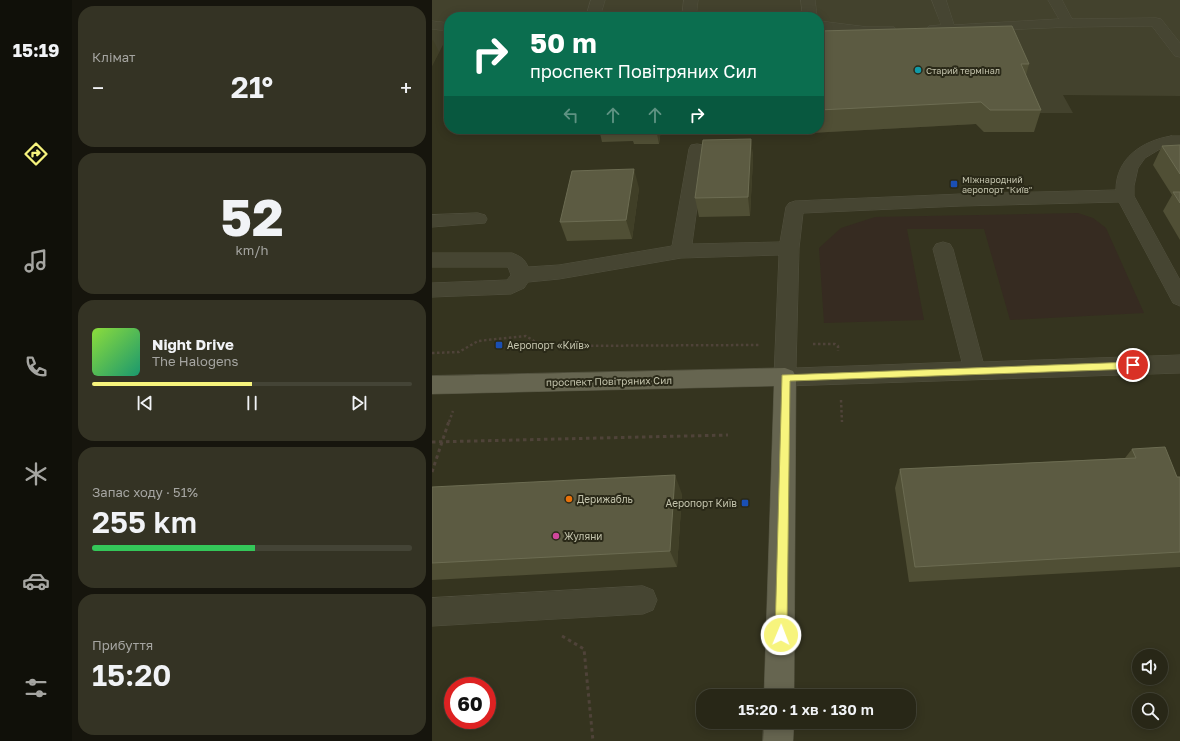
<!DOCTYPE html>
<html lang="uk">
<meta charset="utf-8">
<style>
:root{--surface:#282717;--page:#343324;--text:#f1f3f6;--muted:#a5a5a1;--line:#444436;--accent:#f7f47d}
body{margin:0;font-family:"Golos Text",sans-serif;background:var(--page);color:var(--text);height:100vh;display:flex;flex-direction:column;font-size:15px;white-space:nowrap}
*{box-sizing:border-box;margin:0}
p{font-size:13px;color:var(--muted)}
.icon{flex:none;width:22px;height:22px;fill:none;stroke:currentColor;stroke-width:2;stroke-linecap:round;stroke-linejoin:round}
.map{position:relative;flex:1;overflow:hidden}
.details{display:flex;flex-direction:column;gap:6px;padding:6px;background:#16150d;width:360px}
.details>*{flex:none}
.top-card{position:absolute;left:12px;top:12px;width:380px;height:122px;border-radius:16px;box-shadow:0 2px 10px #0003,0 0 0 1px var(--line);background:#0b6e4f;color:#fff;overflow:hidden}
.tools{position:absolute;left:700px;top:649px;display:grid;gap:8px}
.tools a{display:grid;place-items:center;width:36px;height:36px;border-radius:50%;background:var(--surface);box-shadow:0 2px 10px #0003,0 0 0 1px var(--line);font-size:20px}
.speed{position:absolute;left:12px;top:677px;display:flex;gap:8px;font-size:20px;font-weight:700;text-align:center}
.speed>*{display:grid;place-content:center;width:52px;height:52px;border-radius:50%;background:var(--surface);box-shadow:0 2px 10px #0003,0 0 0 1px var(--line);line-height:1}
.speed .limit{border:6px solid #d22;background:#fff;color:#111}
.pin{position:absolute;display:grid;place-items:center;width:34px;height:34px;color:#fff;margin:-17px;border:2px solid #fff;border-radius:50%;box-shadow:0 1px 4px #0007}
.me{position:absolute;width:44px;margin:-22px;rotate:1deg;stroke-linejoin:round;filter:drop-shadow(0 0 3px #0008)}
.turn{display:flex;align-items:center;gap:14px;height:84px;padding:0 20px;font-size:18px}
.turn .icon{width:52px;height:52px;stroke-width:2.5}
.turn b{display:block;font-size:28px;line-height:34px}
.lanes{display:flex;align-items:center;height:38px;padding:0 20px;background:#0003;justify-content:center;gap:20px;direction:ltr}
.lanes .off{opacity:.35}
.big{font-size:30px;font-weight:600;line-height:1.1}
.details .tile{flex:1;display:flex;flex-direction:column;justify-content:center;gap:6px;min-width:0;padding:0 14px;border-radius:16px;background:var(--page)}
.details .dial{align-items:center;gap:0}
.dial b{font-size:52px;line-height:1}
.song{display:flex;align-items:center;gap:12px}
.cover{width:48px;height:48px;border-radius:6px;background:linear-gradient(135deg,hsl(90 70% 55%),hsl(160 70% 35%))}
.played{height:4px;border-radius:2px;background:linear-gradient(90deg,var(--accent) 50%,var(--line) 50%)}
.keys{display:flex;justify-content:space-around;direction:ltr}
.heat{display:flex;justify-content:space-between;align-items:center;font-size:22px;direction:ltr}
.charge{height:6px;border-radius:3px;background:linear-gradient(90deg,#34c759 51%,var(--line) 0)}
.trip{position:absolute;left:264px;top:689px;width:220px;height:40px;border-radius:16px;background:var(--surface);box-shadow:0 2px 10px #0003,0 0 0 1px var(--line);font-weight:600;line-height:40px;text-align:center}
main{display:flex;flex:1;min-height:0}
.dock{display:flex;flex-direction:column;width:72px;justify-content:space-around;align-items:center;background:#101009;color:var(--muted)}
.dock .icon{width:28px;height:28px}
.dock .current{color:var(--accent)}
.dock b{font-size:18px;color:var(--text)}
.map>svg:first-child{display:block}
.airport{fill:#43422d}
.green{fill:#362b21}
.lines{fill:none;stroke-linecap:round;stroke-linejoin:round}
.minor-casing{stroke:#52513f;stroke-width:1}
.major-casing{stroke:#52513f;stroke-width:1}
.path-far1{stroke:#4f4339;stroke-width:2.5;stroke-dasharray:2.5 2.5;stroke-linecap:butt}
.path{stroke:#4f4339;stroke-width:3;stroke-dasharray:3.5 3.5;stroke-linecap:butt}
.minor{fill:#464532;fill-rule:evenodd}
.major{fill:#666550;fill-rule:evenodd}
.wall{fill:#504f35}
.shaded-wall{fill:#403f27}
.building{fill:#5c5b42;stroke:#6c6c52}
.route{fill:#f7f47d;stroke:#a19f51}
.culture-dot{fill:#0f9aa8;stroke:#2a2918;stroke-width:1.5}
.transit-dot{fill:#1a4fb4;stroke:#2a2918;stroke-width:1.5}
.food-dot{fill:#e8710a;stroke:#2a2918;stroke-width:1.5}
.hotel-dot{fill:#d1479c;stroke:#2a2918;stroke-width:1.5}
.labels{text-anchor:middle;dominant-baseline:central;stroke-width:4;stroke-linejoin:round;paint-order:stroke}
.far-poi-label{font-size:9px;fill:#c3c3ac;stroke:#2a2918;text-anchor:start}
.poi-label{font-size:10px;fill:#c3c3ac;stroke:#2a2918;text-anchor:start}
.street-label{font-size:10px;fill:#c3c3ac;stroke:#2a2918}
</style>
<main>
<nav class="dock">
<b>15:19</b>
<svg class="icon current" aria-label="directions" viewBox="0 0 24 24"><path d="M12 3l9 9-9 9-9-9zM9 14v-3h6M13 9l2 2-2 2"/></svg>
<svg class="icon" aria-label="music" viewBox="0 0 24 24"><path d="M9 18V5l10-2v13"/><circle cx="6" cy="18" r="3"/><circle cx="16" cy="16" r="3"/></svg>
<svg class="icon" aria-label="phone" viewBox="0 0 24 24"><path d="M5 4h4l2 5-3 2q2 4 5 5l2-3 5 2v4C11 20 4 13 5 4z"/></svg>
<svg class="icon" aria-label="climate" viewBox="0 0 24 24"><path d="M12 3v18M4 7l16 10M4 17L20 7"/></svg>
<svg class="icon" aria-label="car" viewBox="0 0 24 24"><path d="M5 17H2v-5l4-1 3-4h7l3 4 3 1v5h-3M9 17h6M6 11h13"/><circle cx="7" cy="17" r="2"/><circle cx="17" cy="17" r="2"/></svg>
<svg class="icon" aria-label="filters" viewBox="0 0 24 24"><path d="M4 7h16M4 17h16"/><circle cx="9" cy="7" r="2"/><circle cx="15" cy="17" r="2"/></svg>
</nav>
<section class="details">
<div class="tile"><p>Клімат</p>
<div class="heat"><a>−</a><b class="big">21°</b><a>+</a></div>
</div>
<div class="tile dial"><b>52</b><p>km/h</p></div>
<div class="tile">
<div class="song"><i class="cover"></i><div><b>Night Drive</b><p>The Halogens</p></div></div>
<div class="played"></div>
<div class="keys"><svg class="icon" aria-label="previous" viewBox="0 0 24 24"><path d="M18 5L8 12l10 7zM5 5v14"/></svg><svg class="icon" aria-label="pause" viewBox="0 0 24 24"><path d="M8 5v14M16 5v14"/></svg><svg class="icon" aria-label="next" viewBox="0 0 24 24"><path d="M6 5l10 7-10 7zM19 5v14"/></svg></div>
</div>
<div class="tile"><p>Запас ходу · 51%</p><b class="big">255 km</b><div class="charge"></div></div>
<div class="tile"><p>Прибуття</p><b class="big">15:20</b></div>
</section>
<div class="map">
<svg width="748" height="741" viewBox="0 0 748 741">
<rect width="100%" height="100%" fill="#35341f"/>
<polygon class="airport" points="0,0 748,0 748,96 631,95 641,113 602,113 602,132 552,132 544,124 378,133 378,129 387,129 387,17 17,17 17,37 12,43 0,66"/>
<polygon class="green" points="646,213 661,218 674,228 712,313 578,320 552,229 475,229 492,320 392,323 387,248 409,228 443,217"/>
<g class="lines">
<g class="minor-casing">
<g id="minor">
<polygon points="159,0 173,0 168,17 154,17"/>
<polygon points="252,0 266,0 264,17 250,17"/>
<polygon points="369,0 383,0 385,17 371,17"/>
<polygon points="500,0 514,0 522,25 627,19 616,0 630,0 640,19 724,18 729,19 748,43 748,57 743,56 720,26 636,27 502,33 497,32 495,29 497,26 509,25"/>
<polygon points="0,21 17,23 17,31 0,29"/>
<path d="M387,21l48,6h27l2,3 -2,3c-24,6 -51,-1 -75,-4z"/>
<path d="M739,136h9v10l-20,3 -15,9 -7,10 -4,18v10l46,84v26l-7,-3 -54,-101 -158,4 -158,7 -4,35 -3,120 166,-6 -29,-113 3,-5 7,-2 7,2 3,5 30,113 197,-7v18l-395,13 -8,-3 -3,-6 5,-122 -98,3 -122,21 -31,3 -4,6 -13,6 -79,3v-14l75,-3 4,-5 -3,-8h-76v-14h80c8,3 13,6 16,14l31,-2 113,-19 17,-97 2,-4 6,-1 6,1 2,4 -13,95 88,-2 6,-35 3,-4 6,-2 166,-7 155,-4c0,-32 26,-49 55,-54z"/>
<polygon points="46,213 53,215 55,219 53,223 0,227 0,215"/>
<polygon points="211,586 221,590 225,600 221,610 211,614 0,626 0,598"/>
</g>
</g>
<g class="major-casing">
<g id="major">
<polygon points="353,368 361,371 364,377 362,696 332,696 342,386 0,394 0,376"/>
<polygon points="332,722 362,722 361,741 331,741"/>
</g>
</g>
<g class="path-far1">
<polyline points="381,344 403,344 406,346 406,351"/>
<polyline points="0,353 27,352 46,341 94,336 110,346 328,345"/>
<polyline points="409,400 410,422"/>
<polyline points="17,422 21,411"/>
</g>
<g class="path">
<polyline points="0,442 296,435"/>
<polyline points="0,472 17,421"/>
<polyline points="130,636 152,649 161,741"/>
</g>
<use href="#minor" class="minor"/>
<use href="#major" class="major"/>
</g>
<g class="wall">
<polygon points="387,31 597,64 594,75 609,110 602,132 552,132 544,124 378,133 378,129 387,129"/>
<polygon points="60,129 133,129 61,133"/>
<polygon points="167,129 229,129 227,144 202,144 201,141 170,142"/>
<polygon points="319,139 321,158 318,216 267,217 263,198"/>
<polygon points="748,145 748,240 731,211 740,195 721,165 730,146"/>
<polygon points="207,188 200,239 135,241 128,222"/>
<polygon points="700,449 745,477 748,477 748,567 477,582 463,488 468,469 693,458"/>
<polygon points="0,487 250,494 245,567 0,580"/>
</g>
<g class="shaded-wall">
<polygon points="1,40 7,52 0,66 0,41"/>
<polygon points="224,129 229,129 227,144"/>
<polygon points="319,139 321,158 318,216 316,197"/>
<polygon points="202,169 207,188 200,239 194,220"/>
<polygon points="243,475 250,494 245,567 238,551"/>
</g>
<g class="building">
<polygon points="354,15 354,17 302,17 302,16"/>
<polygon points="580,26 597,64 589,64 609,110 558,110 549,102 387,110 387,31"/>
<polygon points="319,139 316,197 263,198 271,140"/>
<polygon points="748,145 748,174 730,146"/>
<polygon points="202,169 194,220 128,222 140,171"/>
<polygon points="741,192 748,192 748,203"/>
<polygon points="733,447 745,477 748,477 748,552 483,567 468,469 704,458 700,449"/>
<polygon points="243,475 238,551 0,563 0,487"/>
</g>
<polygon class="route" points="701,362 705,365 701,369 358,381 355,635 353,639 349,641 345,639 343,635 350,375"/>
<circle class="culture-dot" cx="486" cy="70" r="4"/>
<g class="transit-dot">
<rect x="518" y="180" width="8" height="8" rx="2"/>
<rect x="63" y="341" width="8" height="8" rx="2"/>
<rect x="309" y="499" width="8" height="8" rx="2"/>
</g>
<circle class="food-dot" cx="137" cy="499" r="4"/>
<circle class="hotel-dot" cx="124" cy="536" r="4"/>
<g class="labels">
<g class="far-poi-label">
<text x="494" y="70">Старий термінал</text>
<text x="530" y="179">Міжнародний<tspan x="530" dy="10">аеропорт "Київ"</tspan></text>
</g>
<g class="poi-label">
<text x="75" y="345">Аеропорт «Київ»</text>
<text x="145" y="499">Дерижабль</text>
<text x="305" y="503" text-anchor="end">Аеропорт Київ</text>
<text x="132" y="536">Жуляни</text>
</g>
<g class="street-label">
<text transform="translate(177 381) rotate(-1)">проспект Повітряних Сил</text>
</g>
</g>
</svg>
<div class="tools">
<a><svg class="icon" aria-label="sound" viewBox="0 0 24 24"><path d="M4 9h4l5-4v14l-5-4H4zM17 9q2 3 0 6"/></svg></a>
<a><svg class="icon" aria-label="search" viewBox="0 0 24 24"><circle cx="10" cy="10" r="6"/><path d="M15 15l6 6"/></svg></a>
</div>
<div class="speed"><div class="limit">60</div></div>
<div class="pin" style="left:701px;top:365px;background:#d93025"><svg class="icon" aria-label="arrive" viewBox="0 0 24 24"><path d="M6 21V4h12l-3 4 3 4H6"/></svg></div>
<svg class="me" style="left:349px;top:635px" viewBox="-20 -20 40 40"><circle r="17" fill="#f7f47d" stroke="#fff" stroke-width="3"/><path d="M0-11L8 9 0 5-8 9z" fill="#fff"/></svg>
<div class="trip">15:20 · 1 хв · 130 m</div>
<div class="top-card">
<div class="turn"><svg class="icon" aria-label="right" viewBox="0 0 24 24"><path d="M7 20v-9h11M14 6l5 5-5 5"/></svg><div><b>50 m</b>проспект Повітряних Сил</div></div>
<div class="lanes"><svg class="icon off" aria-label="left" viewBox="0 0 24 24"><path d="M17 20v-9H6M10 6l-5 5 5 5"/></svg><svg class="icon off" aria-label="ahead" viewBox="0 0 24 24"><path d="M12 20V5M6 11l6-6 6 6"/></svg><svg class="icon off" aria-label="ahead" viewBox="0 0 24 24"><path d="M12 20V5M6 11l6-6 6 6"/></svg><svg class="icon" aria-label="right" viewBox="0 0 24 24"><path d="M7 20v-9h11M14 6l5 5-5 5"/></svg></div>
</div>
</div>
</main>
